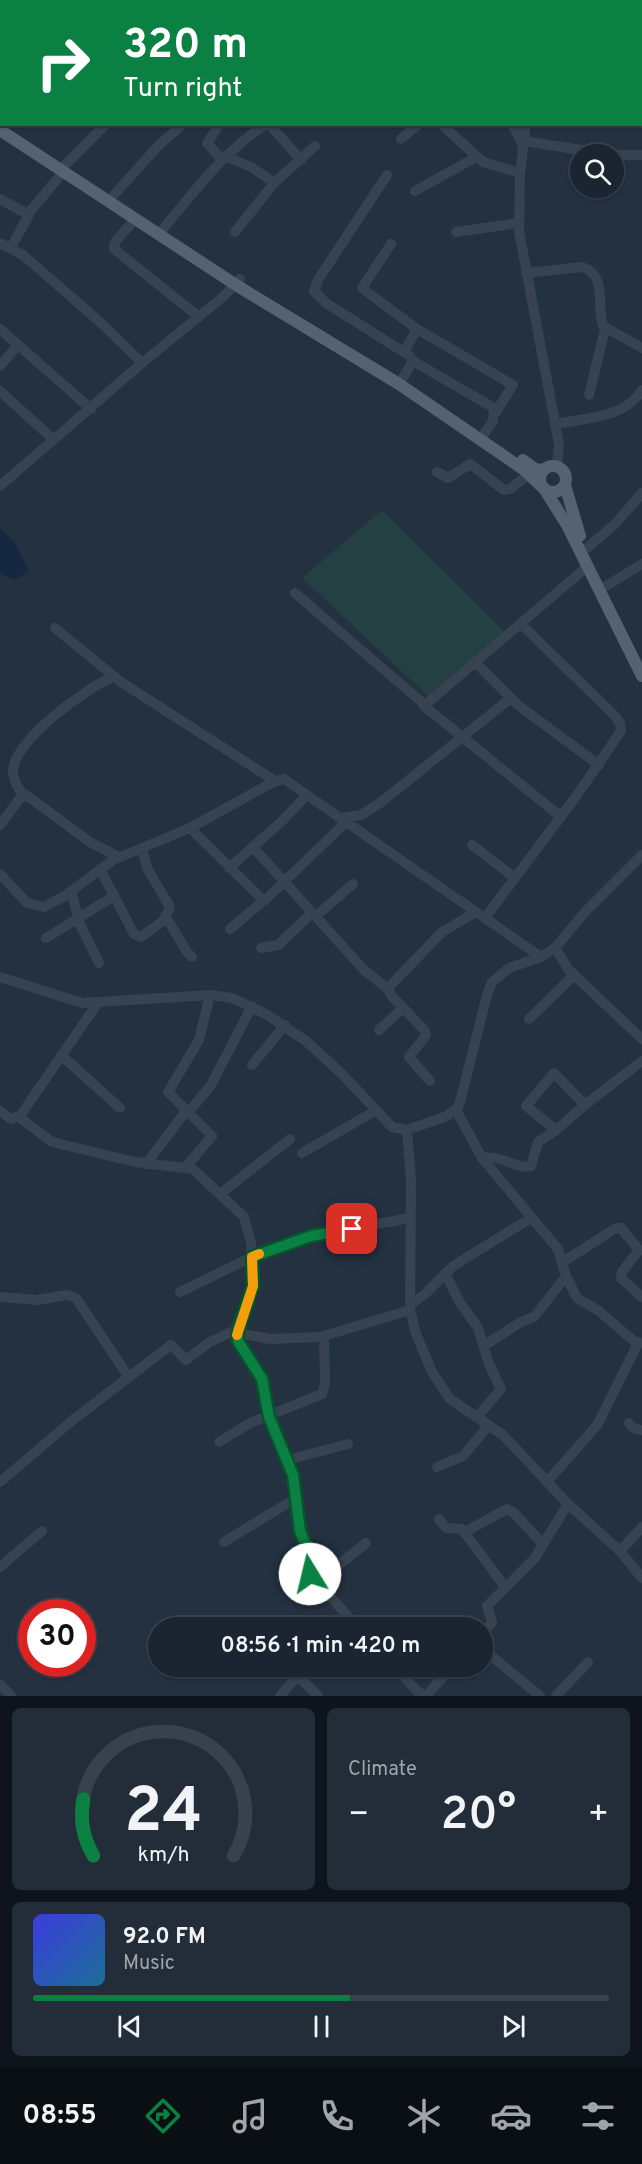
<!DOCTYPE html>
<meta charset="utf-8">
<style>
:root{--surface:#1a2531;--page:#232d39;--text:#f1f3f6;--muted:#9fa5ab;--line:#38424d;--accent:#0b8043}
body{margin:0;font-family:Overpass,sans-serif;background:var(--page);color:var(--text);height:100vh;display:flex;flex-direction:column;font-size:22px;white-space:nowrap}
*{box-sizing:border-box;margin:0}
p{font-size:20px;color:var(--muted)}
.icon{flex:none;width:33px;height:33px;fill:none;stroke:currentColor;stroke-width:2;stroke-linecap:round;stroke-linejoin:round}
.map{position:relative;height:1696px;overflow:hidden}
.panel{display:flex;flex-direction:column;gap:12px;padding:12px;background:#0e141b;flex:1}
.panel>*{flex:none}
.banner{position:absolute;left:0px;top:0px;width:642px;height:126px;box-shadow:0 2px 4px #0004,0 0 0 2px var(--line);background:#0b8043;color:#fff;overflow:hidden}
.controls{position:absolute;left:570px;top:144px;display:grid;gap:12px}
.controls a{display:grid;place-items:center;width:54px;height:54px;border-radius:50%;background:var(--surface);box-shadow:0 2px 4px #0004,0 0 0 2px var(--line);font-size:30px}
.speed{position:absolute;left:18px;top:1599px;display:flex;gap:12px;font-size:30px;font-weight:700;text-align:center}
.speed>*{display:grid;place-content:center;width:78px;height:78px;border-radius:50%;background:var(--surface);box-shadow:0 2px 4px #0004,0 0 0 2px var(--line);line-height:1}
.speed .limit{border:9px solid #d22;background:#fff;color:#111}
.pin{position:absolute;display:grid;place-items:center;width:51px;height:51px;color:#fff;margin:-26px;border-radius:12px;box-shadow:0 3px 9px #0006}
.me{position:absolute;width:66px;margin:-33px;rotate:351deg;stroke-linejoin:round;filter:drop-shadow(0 0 4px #0008)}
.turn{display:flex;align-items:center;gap:21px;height:126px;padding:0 24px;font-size:27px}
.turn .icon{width:78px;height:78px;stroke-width:2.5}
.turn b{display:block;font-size:42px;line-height:51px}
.big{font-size:45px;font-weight:600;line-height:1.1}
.panel .tile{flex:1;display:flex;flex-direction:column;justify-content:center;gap:9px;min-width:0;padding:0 21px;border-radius:9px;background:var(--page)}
.panel .dial{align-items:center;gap:0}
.dial svg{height:156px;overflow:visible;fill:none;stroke:var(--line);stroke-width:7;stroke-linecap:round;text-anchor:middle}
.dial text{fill:var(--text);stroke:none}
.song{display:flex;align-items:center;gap:18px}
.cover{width:72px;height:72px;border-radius:9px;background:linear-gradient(135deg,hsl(240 70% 55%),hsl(200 70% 35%))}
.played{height:6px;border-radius:3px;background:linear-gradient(90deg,var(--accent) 55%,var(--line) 55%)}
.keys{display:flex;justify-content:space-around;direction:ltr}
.heat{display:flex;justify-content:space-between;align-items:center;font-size:33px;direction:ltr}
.panel .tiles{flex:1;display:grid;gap:12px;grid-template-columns:1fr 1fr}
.tile:last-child{grid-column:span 2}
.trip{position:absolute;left:148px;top:1617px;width:345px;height:60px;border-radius:30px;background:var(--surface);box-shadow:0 2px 4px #0004,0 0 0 2px var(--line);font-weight:600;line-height:60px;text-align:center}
.dock{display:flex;height:96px;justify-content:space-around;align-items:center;background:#0a0f14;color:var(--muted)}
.dock .icon{width:42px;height:42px}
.dock .selected{color:var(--accent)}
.dock b{font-size:27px;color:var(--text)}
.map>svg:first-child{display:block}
.green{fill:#254042}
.water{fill:#152840}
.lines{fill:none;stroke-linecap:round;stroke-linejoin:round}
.minor{stroke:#374351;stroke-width:10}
.major{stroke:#556271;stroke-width:12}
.route-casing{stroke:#07532c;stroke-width:15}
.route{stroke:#0b8043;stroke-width:10}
.slow{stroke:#f59e0b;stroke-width:10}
</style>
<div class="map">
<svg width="642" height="1696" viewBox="0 0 642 1696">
<rect width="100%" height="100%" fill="#233141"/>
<polygon class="green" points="382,510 504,631 428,696 302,578"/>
<polygon class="water" points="0,529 13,540 29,571 16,580 0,574"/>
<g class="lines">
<g class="minor">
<polyline points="473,0 482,2"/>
<polyline points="0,2 2,4"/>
<polyline points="31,2 33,0"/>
<polyline points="86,2 88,0"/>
<polyline points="455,2 468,0"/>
<polyline points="547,2 547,0"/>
<polyline points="640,37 642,37"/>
<polyline points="0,72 2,71"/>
<polyline points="0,97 2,96"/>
<polyline points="220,124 207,143 221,159"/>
<polyline points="269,124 301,160"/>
<polyline points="441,124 483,162 520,173"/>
<polyline points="512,124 523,146"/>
<polyline points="526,124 520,173 519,231 559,444 557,467"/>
<polyline points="401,139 419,124"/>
<polyline points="524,141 607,154"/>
<polyline points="614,155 642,155"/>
<polyline points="225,156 253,168 274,183 315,146"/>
<polyline points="65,165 106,124"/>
<polyline points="387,175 318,280 314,291 326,303 410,356 413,361 402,379"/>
<polyline points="415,191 476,157"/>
<polyline points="113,196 158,146 183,124"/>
<polyline points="0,199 29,215 11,247"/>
<polyline points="28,214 64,171"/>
<polyline points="136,218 115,242 114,249 199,317"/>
<path d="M163,229c32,-38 60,-77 103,-105"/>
<polyline points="235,232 274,183"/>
<polyline points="456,232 519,223"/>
<polyline points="0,243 23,255 100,322 142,363"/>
<polyline points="391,244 362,288 417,329 404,352"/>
<path d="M526,273l56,-6c26,8 14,39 21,59l39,22"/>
<polyline points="0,329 91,409"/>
<polyline points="417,329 513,385 496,412"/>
<polyline points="413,361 494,408 493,421 484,434"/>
<polyline points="0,366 18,345"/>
<polyline points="0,391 54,440"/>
<polyline points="589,395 605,329"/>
<path d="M555,424c30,-6 71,-6 87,-34"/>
<polyline points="437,472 448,478 470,464 504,490 510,489 529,474"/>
<polyline points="0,486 142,363 224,296 240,279"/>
<polyline points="586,549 616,523 642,493"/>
<polyline points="606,586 642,564"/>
<polyline points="295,593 425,705 588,566"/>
<polyline points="55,628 121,682 275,781"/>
<polyline points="477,664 518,705 599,765"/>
<polyline points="423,705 561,817"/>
<path d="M23,795c-5,-7 -11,-16 -10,-25 3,-31 73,-82 100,-93"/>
<polyline points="339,818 361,815 380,803 511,698"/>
<polyline points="0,825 20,798 26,795 90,842 119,857"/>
<polyline points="190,828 264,901 345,823"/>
<polyline points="472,845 515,878"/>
<polyline points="253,847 364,970 388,989"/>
<polyline points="229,868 280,823 307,795"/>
<polyline points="100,869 134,934 141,937 163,921 170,907 147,868 142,849"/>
<polyline points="0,874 27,903 44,907 63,897 113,860 190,828 275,781 284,779 541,957"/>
<polyline points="71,891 80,924 99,963"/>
<polyline points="316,916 353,884"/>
<polyline points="166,917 187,952 192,957"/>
<polyline points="485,918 575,798 621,731 620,723 615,716 522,625"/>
<polyline points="230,929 263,901"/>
<polyline points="46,938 114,896"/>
<polyline points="261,948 278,945 312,913"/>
<polyline points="555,948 569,970 642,1039"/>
<polyline points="0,977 82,1003 210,995 232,998 266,1014 306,1041 343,1075 392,1127 407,1130 447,1116 459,1106 487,995 492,982 509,968 541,957 555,948 585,912 642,855"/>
<polyline points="529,1019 574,975"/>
<polyline points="379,1030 403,1008"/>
<polyline points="61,1055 120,1108"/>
<polyline points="252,1065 285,1025"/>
<polyline points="430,1081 409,1057 426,1035 425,1031 391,995 388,988 442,932 476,912"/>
<polyline points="585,1105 556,1130 526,1106 554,1073 585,1105 642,1061"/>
<polyline points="456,1110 482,1158 558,1249 566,1276 577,1298 599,1311 635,1342 642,1343"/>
<polyline points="0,1111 11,1119 20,1116 97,1004"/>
<polyline points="188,1113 211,1085 252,1006"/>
<polyline points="19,1117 52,1142 135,1162 193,1169 244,1217 251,1242 253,1279 238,1330 238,1341 262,1379 269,1417 293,1475 300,1531 313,1561 311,1574 358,1628"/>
<polyline points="407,1130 411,1181 410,1310 416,1334 432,1372 450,1399 503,1435 568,1504 620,1551 642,1578"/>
<polyline points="302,1153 375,1111"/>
<path d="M482,1158c23,-3 33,12 49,8l7,-24 18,-12"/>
<polyline points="146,1164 186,1111"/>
<polyline points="185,1168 212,1136 168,1092 199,1040 210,995"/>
<polyline points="220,1194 290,1139"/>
<polyline points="563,1262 616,1228 621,1228 639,1250 622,1272 621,1278 642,1297"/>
<polyline points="445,1273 460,1303 478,1328 489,1364 501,1389 477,1417"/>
<polyline points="180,1292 252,1257 311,1236 410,1218"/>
<polyline points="0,1297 37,1300 67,1295 76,1298 128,1376"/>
<polyline points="411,1304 424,1295 453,1266 531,1218"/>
<polyline points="485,1345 521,1322 534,1317 566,1276"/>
<polyline points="629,1423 633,1428 642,1430"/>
<polyline points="219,1442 250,1423 322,1394 325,1384 324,1337"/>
<polyline points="287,1460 348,1444"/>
<polyline points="437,1467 463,1456 489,1425"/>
<polyline points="0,1482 74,1419 171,1345 186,1360 210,1342 231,1332 270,1339 320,1337 410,1310"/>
<polyline points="547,1482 598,1424 638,1343"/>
<polyline points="439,1519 446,1528 462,1529 505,1587"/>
<polyline points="465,1532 507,1509 514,1513 543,1544"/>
<polyline points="224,1542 296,1498"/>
<polyline points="620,1551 642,1527"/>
<polyline points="0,1567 42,1531"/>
<polyline points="316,1583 366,1543"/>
<polyline points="341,1628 349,1618"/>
<polyline points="483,1633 492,1622 487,1606 534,1559 568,1504"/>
<polyline points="483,1649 540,1696"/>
<polyline points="394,1666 418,1692 426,1696 453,1666"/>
<polyline points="298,1676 318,1696"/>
<polyline points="0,1684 11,1696"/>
<polyline points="280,1696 306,1666"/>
<polyline points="556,1696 588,1662"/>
</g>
<g class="major">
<polyline points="0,130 236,285 399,384 523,469 542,487"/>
<polyline points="523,460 535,469 543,470"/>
<circle cx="553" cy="479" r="13"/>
<polyline points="565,485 580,536"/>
<polyline points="545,490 567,525 642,676"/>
</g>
</g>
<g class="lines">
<g class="route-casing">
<polyline id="route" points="310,1574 313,1562 300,1531 293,1475 269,1417 262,1379 238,1341 238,1330 253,1286 252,1257 311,1236 352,1229"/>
</g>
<use href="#route" class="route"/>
<polyline class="slow" points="237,1335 253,1286 252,1257 259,1254"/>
</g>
</svg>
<div class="controls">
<a><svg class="icon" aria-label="search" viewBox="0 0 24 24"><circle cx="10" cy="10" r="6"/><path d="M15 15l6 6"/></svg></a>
</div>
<div class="speed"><div class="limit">30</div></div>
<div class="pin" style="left:352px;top:1229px;background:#d93025"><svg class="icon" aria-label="arrive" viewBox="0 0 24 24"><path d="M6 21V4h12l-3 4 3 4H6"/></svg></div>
<svg class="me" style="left:310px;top:1574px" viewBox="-20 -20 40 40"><circle r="19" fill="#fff"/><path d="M0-13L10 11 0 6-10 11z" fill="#0b8043"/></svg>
<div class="trip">08:56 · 1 min · 420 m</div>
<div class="banner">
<div class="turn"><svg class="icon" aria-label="right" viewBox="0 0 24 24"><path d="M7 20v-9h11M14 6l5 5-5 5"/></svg><div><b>320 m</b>Turn right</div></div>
</div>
</div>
<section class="panel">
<div class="tiles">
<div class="tile dial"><svg viewBox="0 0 100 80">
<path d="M14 69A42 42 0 1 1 86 69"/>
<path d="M14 69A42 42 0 0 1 9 40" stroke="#0b8043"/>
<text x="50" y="56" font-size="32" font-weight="700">24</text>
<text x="50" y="72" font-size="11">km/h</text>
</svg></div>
<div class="tile"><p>Climate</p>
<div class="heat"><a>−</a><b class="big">20°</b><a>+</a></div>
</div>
<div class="tile">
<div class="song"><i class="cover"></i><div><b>92.0 FM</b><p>Music</p></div></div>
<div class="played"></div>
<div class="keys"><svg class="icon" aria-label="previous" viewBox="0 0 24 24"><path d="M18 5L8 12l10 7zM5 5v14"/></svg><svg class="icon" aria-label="pause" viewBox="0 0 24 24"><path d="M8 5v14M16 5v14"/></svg><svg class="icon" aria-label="next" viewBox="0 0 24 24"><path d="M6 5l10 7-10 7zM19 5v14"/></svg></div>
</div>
</div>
</section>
<nav class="dock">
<b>08:55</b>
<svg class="icon selected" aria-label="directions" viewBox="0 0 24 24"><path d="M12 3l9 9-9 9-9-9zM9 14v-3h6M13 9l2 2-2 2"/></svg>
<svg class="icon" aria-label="music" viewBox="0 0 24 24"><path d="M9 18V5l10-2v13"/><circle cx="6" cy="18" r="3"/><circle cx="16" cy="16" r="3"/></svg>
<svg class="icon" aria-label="phone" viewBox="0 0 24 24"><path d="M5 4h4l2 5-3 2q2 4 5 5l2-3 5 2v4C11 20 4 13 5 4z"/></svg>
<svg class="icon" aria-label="climate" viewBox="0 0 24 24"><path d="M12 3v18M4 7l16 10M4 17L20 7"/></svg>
<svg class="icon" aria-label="car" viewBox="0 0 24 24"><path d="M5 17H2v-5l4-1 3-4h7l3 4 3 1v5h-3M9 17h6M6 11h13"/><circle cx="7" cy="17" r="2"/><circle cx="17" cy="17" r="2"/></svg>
<svg class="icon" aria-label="filters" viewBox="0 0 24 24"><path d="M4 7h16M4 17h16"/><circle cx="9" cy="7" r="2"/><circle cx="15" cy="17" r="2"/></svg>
</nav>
